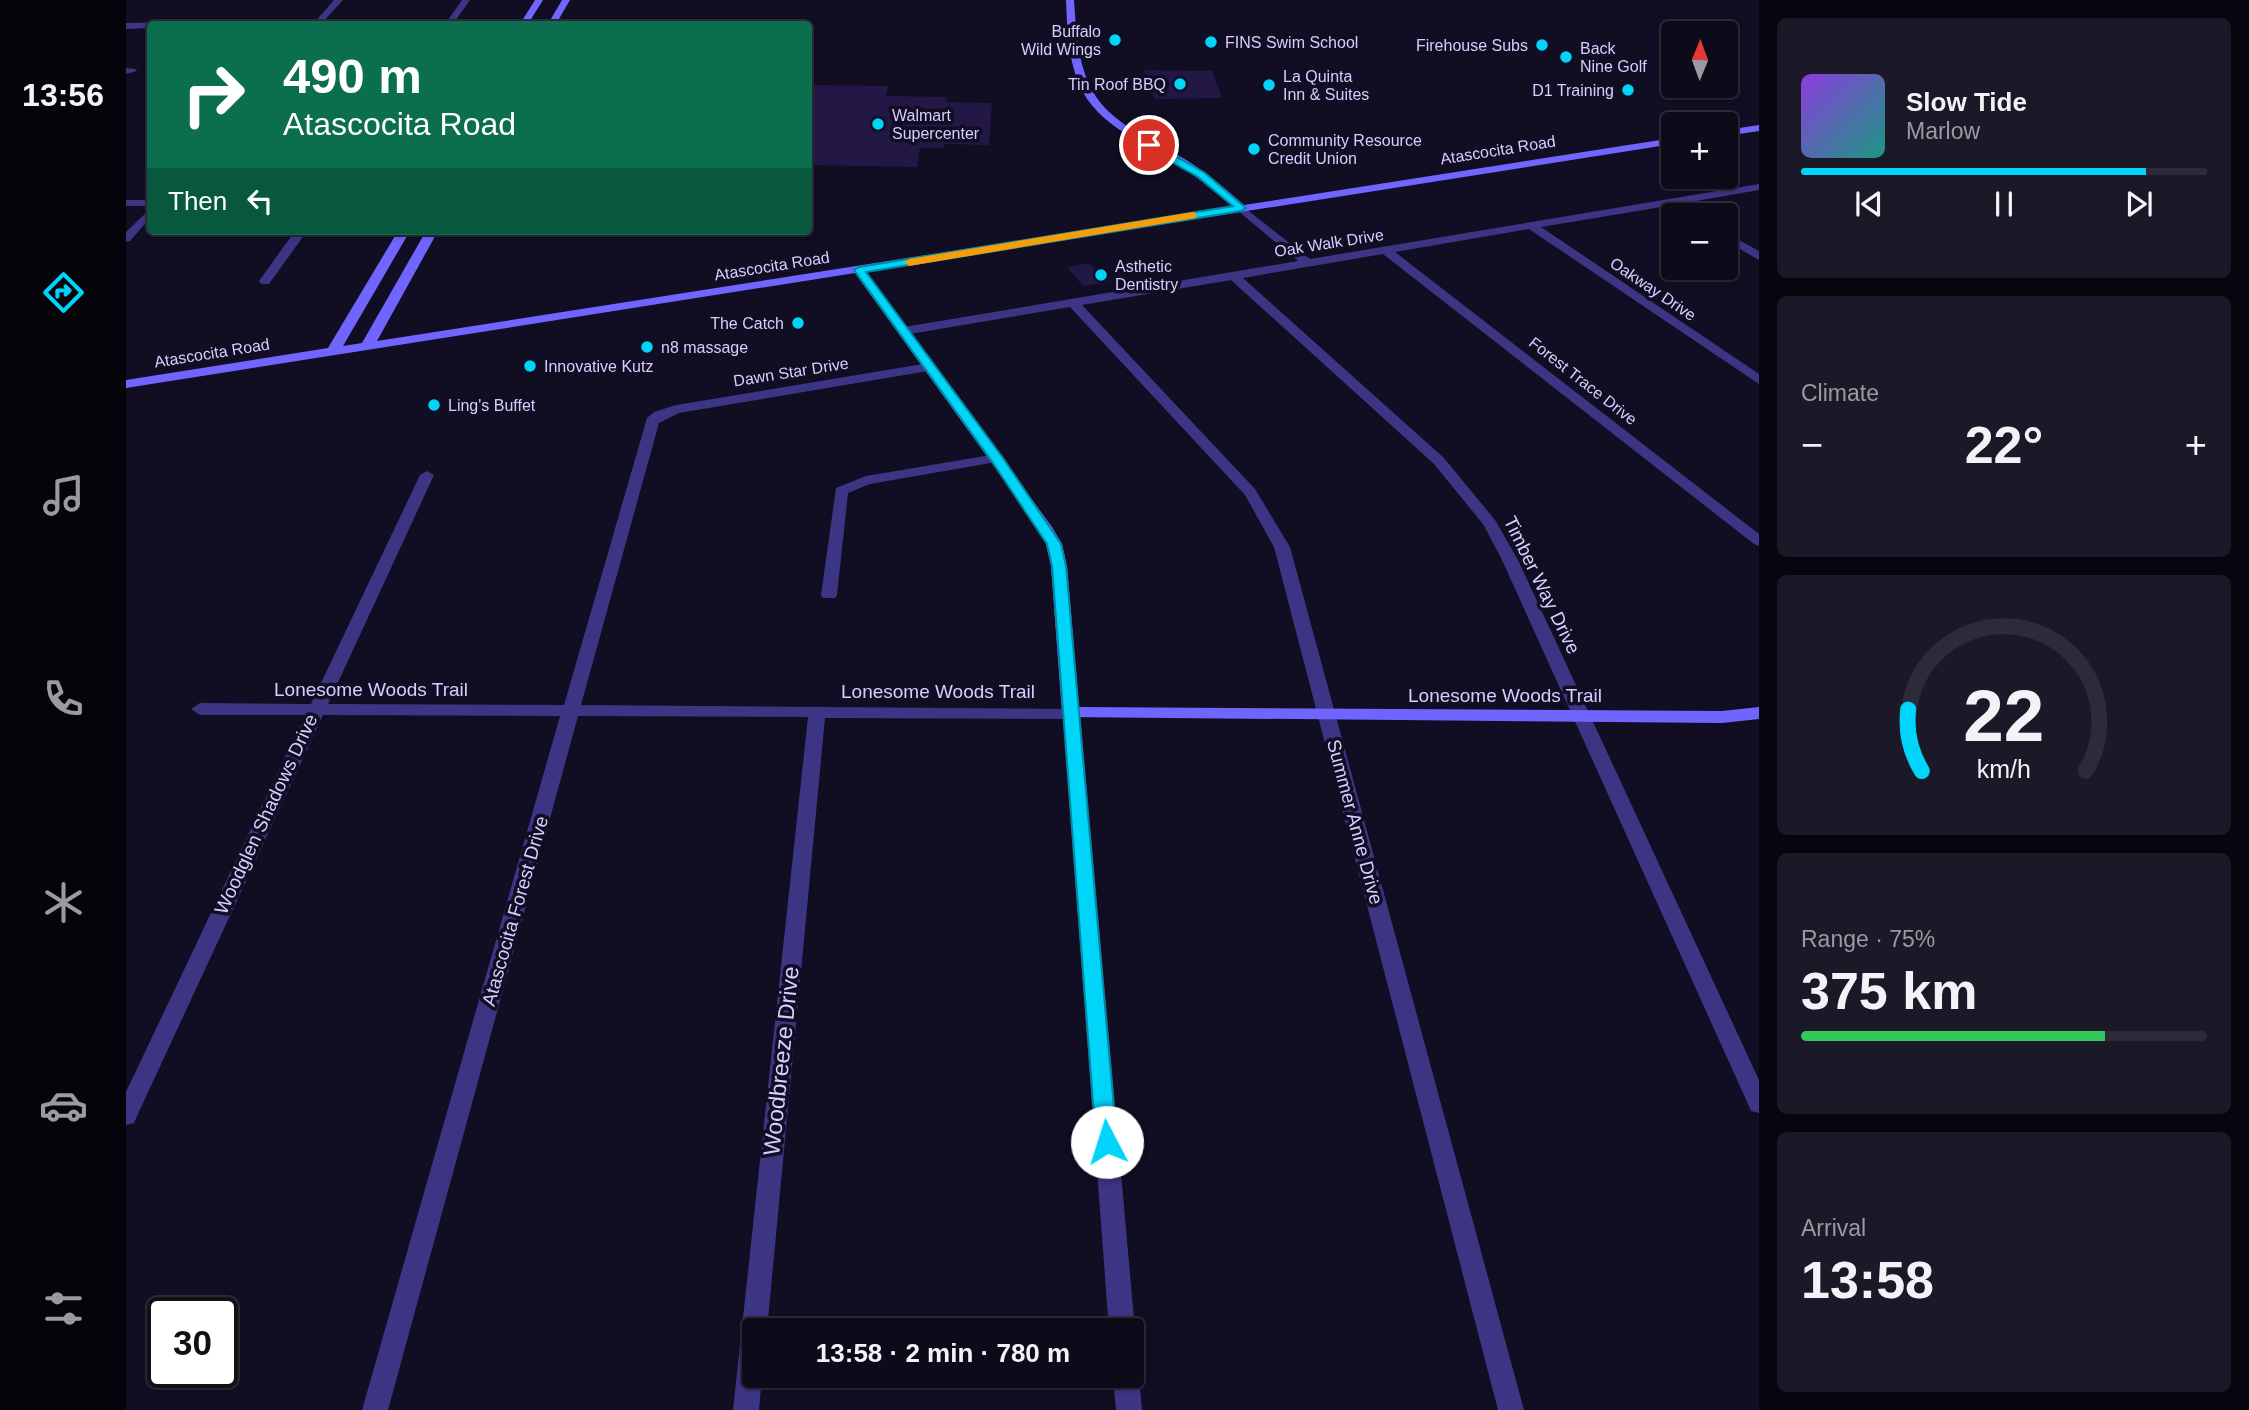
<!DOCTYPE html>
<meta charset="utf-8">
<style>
:root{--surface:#0d0a1a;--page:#1b1827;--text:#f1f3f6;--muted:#9a9aa2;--line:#2d2b39;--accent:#00d4f9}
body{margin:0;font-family:Arial,sans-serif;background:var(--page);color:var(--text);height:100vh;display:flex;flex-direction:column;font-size:26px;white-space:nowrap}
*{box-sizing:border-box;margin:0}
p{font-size:23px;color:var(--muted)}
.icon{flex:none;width:38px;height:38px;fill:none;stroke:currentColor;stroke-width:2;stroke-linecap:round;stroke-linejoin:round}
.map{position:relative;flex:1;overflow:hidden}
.drawer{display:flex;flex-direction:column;gap:18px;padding:18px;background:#07060e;width:490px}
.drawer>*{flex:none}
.banner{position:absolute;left:21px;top:21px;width:665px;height:214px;border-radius:7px;box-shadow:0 2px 5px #0004,0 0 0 2px var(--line);background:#0b6e4f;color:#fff;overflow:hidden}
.needle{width:46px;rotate:1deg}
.buttons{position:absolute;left:1535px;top:21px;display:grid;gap:14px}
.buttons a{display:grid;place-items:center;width:77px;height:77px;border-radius:7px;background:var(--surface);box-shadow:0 2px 5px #0004,0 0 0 2px var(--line);font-size:35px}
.speed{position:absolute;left:21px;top:1297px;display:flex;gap:14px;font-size:35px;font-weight:700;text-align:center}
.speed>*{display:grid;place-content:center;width:91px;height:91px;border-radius:50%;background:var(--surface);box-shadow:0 2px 5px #0004,0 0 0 2px var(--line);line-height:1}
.speed .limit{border:4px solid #111;border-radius:10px;background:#fff;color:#111}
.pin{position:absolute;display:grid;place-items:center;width:60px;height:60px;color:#fff;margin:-30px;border:4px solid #fff;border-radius:50%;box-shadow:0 2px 7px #0007}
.me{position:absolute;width:77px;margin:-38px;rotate:355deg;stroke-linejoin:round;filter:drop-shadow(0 0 5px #0008)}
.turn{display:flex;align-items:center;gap:24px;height:147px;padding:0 21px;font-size:32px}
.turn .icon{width:91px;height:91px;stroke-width:2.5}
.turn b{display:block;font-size:49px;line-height:60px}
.then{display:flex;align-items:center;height:66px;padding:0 21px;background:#0003;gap:14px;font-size:26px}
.big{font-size:52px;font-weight:800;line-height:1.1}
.drawer .widget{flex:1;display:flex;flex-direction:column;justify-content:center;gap:10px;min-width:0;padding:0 24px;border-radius:10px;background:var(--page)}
.drawer .dial{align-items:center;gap:0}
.dial svg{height:182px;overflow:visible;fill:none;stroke:var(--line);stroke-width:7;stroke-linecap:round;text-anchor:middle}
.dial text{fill:var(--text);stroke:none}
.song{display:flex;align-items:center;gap:21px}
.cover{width:84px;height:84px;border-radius:10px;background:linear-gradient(135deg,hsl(270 70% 55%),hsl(170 70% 35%))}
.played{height:7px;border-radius:4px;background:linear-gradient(90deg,var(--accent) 85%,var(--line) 85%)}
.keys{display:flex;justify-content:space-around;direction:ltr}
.heat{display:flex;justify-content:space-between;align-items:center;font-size:38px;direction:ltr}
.charge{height:10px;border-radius:5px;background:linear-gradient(90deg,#34c759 75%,var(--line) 0)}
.trip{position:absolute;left:616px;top:1318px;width:402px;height:70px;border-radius:7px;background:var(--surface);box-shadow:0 2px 5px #0004,0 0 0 2px var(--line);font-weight:800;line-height:70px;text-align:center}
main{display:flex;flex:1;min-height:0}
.menu{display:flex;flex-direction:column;width:126px;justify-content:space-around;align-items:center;background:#05040a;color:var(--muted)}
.menu .icon{width:49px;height:49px}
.menu .current{color:var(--accent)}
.menu b{font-size:32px;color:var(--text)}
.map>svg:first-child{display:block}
.building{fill:#231845}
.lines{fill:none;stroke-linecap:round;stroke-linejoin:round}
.street{fill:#3c3584;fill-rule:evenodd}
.secondary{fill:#7165ff;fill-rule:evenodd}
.route{fill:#00d4f9;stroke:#008aa2;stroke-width:2}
.slow{fill:#f59e0b}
.poi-dot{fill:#00d4f9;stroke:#110d23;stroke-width:2.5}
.labels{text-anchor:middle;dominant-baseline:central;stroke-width:7;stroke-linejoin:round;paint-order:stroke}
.far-poi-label{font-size:16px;fill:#d6ceff;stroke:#110d23;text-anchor:start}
.far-street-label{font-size:16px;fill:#d6ceff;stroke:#110d23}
.street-label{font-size:19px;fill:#d6ceff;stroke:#110d23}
.near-street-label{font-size:23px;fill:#d6ceff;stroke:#110d23}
</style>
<main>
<nav class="menu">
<b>13:56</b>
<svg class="icon current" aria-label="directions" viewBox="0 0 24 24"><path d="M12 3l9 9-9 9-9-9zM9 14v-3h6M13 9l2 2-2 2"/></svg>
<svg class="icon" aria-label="music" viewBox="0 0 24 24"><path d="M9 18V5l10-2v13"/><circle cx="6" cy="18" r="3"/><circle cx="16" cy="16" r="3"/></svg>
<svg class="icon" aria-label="phone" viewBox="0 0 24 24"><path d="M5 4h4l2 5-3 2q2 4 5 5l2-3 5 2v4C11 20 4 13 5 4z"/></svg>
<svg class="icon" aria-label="climate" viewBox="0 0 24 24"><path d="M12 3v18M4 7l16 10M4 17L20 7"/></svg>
<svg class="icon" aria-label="car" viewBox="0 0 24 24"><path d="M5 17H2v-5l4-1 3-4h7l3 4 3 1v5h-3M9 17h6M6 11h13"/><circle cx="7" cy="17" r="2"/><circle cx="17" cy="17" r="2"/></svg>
<svg class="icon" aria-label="filters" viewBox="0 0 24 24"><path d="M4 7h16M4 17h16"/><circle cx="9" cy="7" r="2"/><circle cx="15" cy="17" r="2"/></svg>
</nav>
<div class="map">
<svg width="1633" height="1410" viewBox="0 0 1633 1410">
<rect width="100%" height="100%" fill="#110d23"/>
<g class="building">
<polygon points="1018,70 1086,71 1096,98 1029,99"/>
<polygon points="682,85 762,86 760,96 821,97 821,102 866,103 863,145 818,144 817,148 794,148 791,167 682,165"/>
<polygon points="963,263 983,282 957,286 941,267"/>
</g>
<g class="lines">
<g class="street">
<polygon points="208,0 217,0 195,24 187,24"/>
<polygon points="336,0 344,0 327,24 319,24"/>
<polygon points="87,21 91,24 24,24 24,28 0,29 0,23"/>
<polygon points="0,68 9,69 11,71 0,74"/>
<polygon points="1633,184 1633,190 1553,204 1570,215 1557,215 1541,206 1415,227 1633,374 1633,384 1403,229 1269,252 1633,534 1633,546 1628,544 1257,254 1117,278 1318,458 1369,520 1392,560 1633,1080 1633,1113 1625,1111 1622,1104 1376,560 1357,524 1308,464 1105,280 956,305 1129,489 1164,547 1398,1410 1372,1410 1148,547 1119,495 944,307 778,335 772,331 778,327 1172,261 1111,210 1109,208 1115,205 1184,259"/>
<rect x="0" y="200" width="24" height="6"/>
<polygon points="24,209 24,218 4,241 0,242 0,232"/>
<polygon points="169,231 181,231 143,284 135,284 133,281"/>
<polygon points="1600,233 1633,251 1633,260 1600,241"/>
<polygon points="803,363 810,367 808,370 553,413 533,423 455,705 951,709 954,713 1009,1330 1006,1336 1006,1330 983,1330 937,719 699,718 641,1330 628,1330 628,1376 636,1376 633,1410 607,1410 682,717 452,716 262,1410 236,1410 434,716 197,715 11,1116 8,1123 0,1125 0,1092 179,715 74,715 65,709 74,703 185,704 294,475 301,471 308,475 202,704 438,705 521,418 528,412 550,405"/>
<polygon points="871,454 876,455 878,458 876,461 744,484 722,493 711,595 709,598 697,598 695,595 710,488 740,476"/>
<polygon points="1006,1366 1013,1376 1016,1410 990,1410 987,1376 1006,1376"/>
</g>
<g class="secondary">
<polygon points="409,0 417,0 402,24 394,24"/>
<polygon points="436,0 444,0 430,24 422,24"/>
<path d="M940,0h8c2,28 3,58 15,84 18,42 70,57 105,81 18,12 34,26 50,40l429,-67v6l-807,127 186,256 10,17 5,22 12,141 643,4 37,-4v12l-37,4 -657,-6 -3,-4 -11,-147 -5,-22 -6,-14 -185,-257 -729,115v-8l202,-32 70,-117h12l-67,115 19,-3 64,-112h12l-61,110 856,-134c-17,-14 -33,-28 -51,-40 -36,-24 -85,-40 -103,-83 -11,-26 -12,-56 -13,-84z"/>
<polygon points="1633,125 1633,131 1600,136 1600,130"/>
</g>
</g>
<polygon class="route" points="1019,143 1026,143 1079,173 1120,208 1115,211 740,272 877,458 935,544 940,566 991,1142 988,1148 981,1151 973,1148 970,1142 926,566 921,544 865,460 728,270 733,267 1107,206 1072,177 1019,147"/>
<polygon class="slow" points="1067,212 1070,213 1070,218 783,266 778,262 783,259"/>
<g class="poi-dot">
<circle cx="989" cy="40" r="7"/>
<circle cx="1085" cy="42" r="7"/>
<circle cx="1416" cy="45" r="7"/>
<circle cx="1440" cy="57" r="7"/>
<circle cx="1054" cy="84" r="7"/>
<circle cx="1143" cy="85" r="7"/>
<circle cx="1502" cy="90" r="7"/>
<circle cx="752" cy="124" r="7"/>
<circle cx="1128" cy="149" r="7"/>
<circle cx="975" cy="275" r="7"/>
<circle cx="672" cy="323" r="7"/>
<circle cx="521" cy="347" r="7"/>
<circle cx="404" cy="366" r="7"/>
<circle cx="308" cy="405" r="7"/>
</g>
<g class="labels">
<g class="far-poi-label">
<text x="975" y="31" text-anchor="end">Buffalo<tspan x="975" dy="18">Wild Wings</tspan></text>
<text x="1099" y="42">FINS Swim School</text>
<text x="1402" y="45" text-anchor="end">Firehouse Subs</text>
<text x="1454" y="48">Back<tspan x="1454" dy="18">Nine Golf</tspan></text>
<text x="1157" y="76">La Quinta<tspan x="1157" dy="18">Inn &amp; Suites</tspan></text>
<text x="1040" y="84" text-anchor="end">Tin Roof BBQ</text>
<text x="1488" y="90" text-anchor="end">D1 Training</text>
<text x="766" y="115">Walmart<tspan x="766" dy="18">Supercenter</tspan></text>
<text x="1142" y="140">Community Resource<tspan x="1142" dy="18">Credit Union</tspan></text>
<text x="989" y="266">Asthetic<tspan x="989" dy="18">Dentistry</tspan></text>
<text x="658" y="323" text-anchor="end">The Catch</text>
<text x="535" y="347">n8 massage</text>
<text x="418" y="366">Innovative Kutz</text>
<text x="322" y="405">Ling's Buffet</text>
</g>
<g class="far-street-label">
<text transform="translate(1372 150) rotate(-9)">Atascocita Road</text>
<text transform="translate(1203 243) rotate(-9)">Oak Walk Drive</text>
<text transform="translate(646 266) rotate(-9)">Atascocita Road</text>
<text transform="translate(1527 289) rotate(34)">Oakway Drive</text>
<text transform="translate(86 353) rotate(-9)">Atascocita Road</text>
<text transform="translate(665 372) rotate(-9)">Dawn Star Drive</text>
<text transform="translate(1457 381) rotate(38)">Forest Trace Drive</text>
</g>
<g class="street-label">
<text transform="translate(1416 585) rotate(64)">Timber Way Drive</text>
<text x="245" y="689">Lonesome Woods Trail</text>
<text x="812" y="691">Lonesome Woods Trail</text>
<text x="1379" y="695">Lonesome Woods Trail</text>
<text transform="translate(140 814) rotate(-65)">Woodglen Shadows Drive</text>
<text transform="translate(1229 822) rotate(75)">Summer Anne Drive</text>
<text transform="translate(389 911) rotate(-74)">Atascocita Forest Drive</text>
</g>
<g class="near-street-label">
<text transform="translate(655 1061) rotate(-84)">Woodbreeze Drive</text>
</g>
</g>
</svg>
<div class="buttons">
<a><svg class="needle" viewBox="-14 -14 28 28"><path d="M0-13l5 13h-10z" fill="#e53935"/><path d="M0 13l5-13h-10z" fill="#9a9aa2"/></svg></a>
<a>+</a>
<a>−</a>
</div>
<div class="speed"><div class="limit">30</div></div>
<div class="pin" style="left:1023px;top:145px;background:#d93025"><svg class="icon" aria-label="arrive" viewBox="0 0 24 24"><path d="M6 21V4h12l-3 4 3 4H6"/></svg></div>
<svg class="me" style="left:981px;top:1142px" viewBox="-20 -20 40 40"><circle r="19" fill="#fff"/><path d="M0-13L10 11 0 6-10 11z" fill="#00d4f9"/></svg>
<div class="trip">13:58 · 2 min · 780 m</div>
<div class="banner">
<div class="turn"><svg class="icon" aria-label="right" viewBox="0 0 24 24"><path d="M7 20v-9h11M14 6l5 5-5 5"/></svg><div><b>490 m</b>Atascocita Road</div></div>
<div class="then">Then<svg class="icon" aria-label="left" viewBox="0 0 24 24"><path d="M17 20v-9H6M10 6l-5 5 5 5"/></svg></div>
</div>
</div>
<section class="drawer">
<div class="widget">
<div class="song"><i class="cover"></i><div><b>Slow Tide</b><p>Marlow</p></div></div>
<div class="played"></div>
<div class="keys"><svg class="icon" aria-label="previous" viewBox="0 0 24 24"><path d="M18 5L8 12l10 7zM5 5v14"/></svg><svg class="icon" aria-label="pause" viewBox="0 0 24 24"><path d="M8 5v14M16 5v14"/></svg><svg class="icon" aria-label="next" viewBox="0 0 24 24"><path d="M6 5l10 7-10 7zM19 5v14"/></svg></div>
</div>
<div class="widget"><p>Climate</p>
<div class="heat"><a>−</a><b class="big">22°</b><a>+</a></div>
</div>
<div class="widget dial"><svg viewBox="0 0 100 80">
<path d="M14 69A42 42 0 1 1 86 69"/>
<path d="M14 69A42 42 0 0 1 8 42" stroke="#00d4f9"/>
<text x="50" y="56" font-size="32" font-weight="700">22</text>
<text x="50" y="72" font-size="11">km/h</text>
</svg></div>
<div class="widget"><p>Range · 75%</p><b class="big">375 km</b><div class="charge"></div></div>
<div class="widget"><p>Arrival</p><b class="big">13:58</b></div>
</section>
</main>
